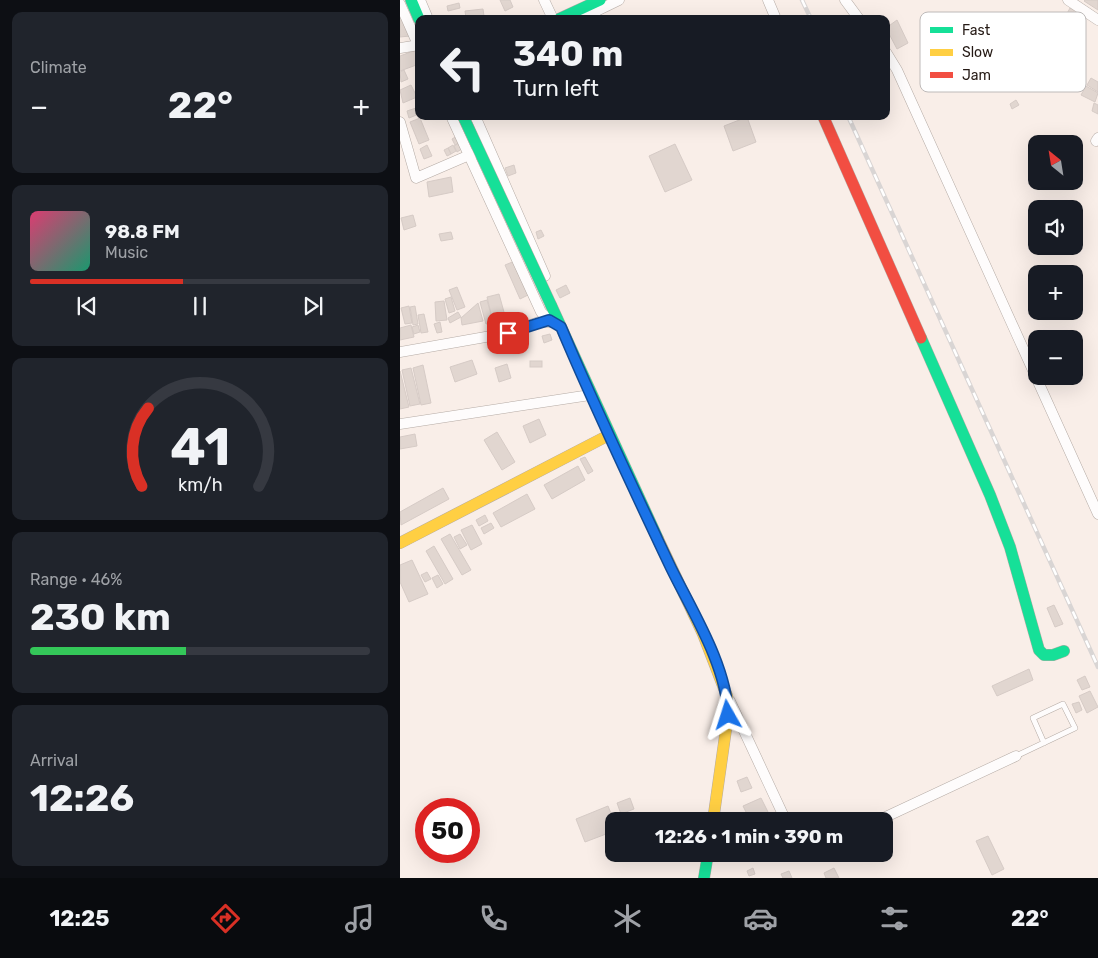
<!DOCTYPE html>
<meta charset="utf-8">
<style>
:root{--surface:#171b24;--page:#20242c;--text:#f1f3f6;--muted:#9ea1a6;--line:#363941;--accent:#d93025}
body{margin:0;font-family:Rubik,sans-serif;background:var(--page);color:var(--text);height:100vh;display:flex;flex-direction:column;font-size:19px;white-space:nowrap}
*{box-sizing:border-box;margin:0}
p{font-size:16px;color:var(--muted)}
.icon{flex:none;width:28px;height:28px;fill:none;stroke:currentColor;stroke-width:2;stroke-linecap:round;stroke-linejoin:round}
.map{position:relative;flex:1;overflow:hidden}
.drawer{display:flex;flex-direction:column;gap:12px;padding:12px;background:#0d0f14;width:400px}
.drawer>*{flex:none}
.top-card{position:absolute;left:15px;top:15px;width:475px;height:105px;border-radius:10px;box-shadow:0 5px 20px #0002;background:#171b24;color:var(--text);overflow:hidden}
.needle{width:32px;rotate:330deg}
.buttons{position:absolute;left:628px;top:135px;display:grid;gap:10px}
.buttons a{display:grid;place-items:center;width:55px;height:55px;border-radius:10px;background:var(--surface);box-shadow:0 5px 20px #0002;font-size:25px}
.speed{position:absolute;left:15px;top:798px;display:flex;gap:10px;font-size:25px;font-weight:700;text-align:center}
.speed>*{display:grid;place-content:center;width:65px;height:65px;border-radius:50%;background:var(--surface);box-shadow:0 5px 20px #0002;line-height:1}
.speed .limit{border:8px solid #d22;background:#fff;color:#111}
.pin{position:absolute;display:grid;place-items:center;width:42px;height:42px;color:#fff;margin:-21px;border-radius:10px;box-shadow:0 2px 8px #0006}
.me{position:absolute;width:55px;margin:-28px;rotate:354deg;stroke-linejoin:round;filter:drop-shadow(0 0 4px #0008)}
.turn{display:flex;align-items:center;gap:18px;height:105px;padding:0 15px;font-size:22px}
.turn .icon{width:65px;height:65px;stroke-width:2.5}
.turn b{display:block;font-size:35px;line-height:42px}
.big{font-size:38px;font-weight:700;line-height:1.1}
.drawer .widget{flex:1;display:flex;flex-direction:column;justify-content:center;gap:8px;min-width:0;padding:0 18px;border-radius:10px;background:var(--page)}
.drawer .dial{align-items:center;gap:0}
.dial svg{height:130px;overflow:visible;fill:none;stroke:var(--line);stroke-width:7;stroke-linecap:round;text-anchor:middle}
.dial text{fill:var(--text);stroke:none}
.song{display:flex;align-items:center;gap:15px}
.cover{width:60px;height:60px;border-radius:8px;background:linear-gradient(135deg,hsl(340 70% 55%),hsl(160 70% 35%))}
.played{height:5px;border-radius:2px;background:linear-gradient(90deg,var(--accent) 45%,var(--line) 45%)}
.keys{display:flex;justify-content:space-around;direction:ltr}
.heat{display:flex;justify-content:space-between;align-items:center;font-size:28px;direction:ltr}
.charge{height:8px;border-radius:4px;background:linear-gradient(90deg,#34c759 46%,var(--line) 0)}
.trip{position:absolute;left:205px;top:812px;width:288px;height:50px;border-radius:10px;background:var(--surface);box-shadow:0 5px 20px #0002;font-weight:700;line-height:50px;text-align:center}
.tabs{display:flex;height:80px;justify-content:space-around;align-items:center;background:#090b0e;color:var(--muted)}
.tabs .icon{width:35px;height:35px}
.tabs .selected{color:var(--accent)}
.tabs b{font-size:22px;color:var(--text)}
main{display:flex;flex:1;min-height:0}
.map>svg:first-child{display:block}
.building{fill:#e1d6d0;stroke:#d6cbc6}
.lines{fill:none;stroke-linecap:round;stroke-linejoin:round}
.lane-casing{stroke:#b5aba5;stroke-width:6}
.street-casing{stroke:#b5aba5;stroke-width:11}
.fast-casing{stroke:#b5aba5;stroke-width:12}
.slow-casing{stroke:#b5aba5;stroke-width:12}
.jam-casing{stroke:#b5aba5;stroke-width:12}
.lane{stroke:#fefcfc;stroke-width:5}
.street{stroke:#fefcfc;stroke-width:10}
.fast{stroke:#16e098;stroke-width:11}
.slow{stroke:#ffcf43;stroke-width:11}
.jam{stroke:#f24e42;stroke-width:11}
.rail-casing{stroke:#d9d5d4;stroke-width:4.5}
.rail{stroke:#fff;stroke-width:2.5;stroke-dasharray:8;stroke-linecap:butt}
.fast-bridge-casing{stroke:#b5aba5;stroke-width:12;stroke-linecap:butt}
.fast-bridge{stroke:#16e098;stroke-width:11}
.route-casing{stroke:#114b97;stroke-width:12}
.route{stroke:#1a73e8;stroke-width:9}
.key{fill:#fff;stroke:#bebab9;stroke-width:1}
.key-label{font-size:14px;fill:#251a15}
</style>
<main>
<section class="drawer">
<div class="widget"><p>Climate</p>
<div class="heat"><a>−</a><b class="big">22°</b><a>+</a></div>
</div>
<div class="widget">
<div class="song"><i class="cover"></i><div><b>98.8 FM</b><p>Music</p></div></div>
<div class="played"></div>
<div class="keys"><svg class="icon" aria-label="previous" viewBox="0 0 24 24"><path d="M18 5L8 12l10 7zM5 5v14"/></svg><svg class="icon" aria-label="pause" viewBox="0 0 24 24"><path d="M8 5v14M16 5v14"/></svg><svg class="icon" aria-label="next" viewBox="0 0 24 24"><path d="M6 5l10 7-10 7zM19 5v14"/></svg></div>
</div>
<div class="widget dial"><svg viewBox="0 0 100 80">
<path d="M14 69A42 42 0 1 1 86 69"/>
<path d="M14 69A42 42 0 0 1 18 21" stroke="#d93025"/>
<text x="50" y="56" font-size="32" font-weight="700">41</text>
<text x="50" y="72" font-size="11">km/h</text>
</svg></div>
<div class="widget"><p>Range · 46%</p><b class="big">230 km</b><div class="charge"></div></div>
<div class="widget"><p>Arrival</p><b class="big">12:26</b></div>
</section>
<div class="map">
<svg width="698" height="878" viewBox="0 0 698 878">
<rect width="100%" height="100%" fill="#f9eee8"/>
<g class="building">
<polygon points="100,0 110,0 113,7 105,11"/>
<polygon points="685,0 698,0 698,10 684,1"/>
<polygon points="59,3 60,8 48,11 47,6"/>
<polygon points="670,8 679,13 671,26 663,21"/>
<polygon points="83,9 84,16 66,18 65,11"/>
<polygon points="0,14 10,36 0,37"/>
<polygon points="497,20 508,43 497,49 486,28"/>
<polygon points="16,50 19,64 0,71 0,56"/>
<polygon points="4,70 8,79 1,82 0,72"/>
<polygon points="691,78 698,82 698,92 687,85"/>
<polygon points="11,85 17,97 3,103 0,90"/>
<polygon points="686,86 698,93 695,102 681,95"/>
<polygon points="616,100 619,105 612,109 610,104"/>
<polygon points="694,103 698,105 698,114 692,111"/>
<polygon points="19,107 19,114 9,118 7,111"/>
<polygon points="347,117 356,142 333,151 324,126"/>
<polygon points="20,118 29,140 19,144 10,122"/>
<polygon points="57,136 60,142 55,145 52,139"/>
<polygon points="61,142 65,147 57,152 54,146"/>
<polygon points="275,144 292,180 265,192 249,156"/>
<polygon points="27,145 32,156 24,159 20,149"/>
<polygon points="53,145 56,151 51,154 48,148"/>
<polygon points="48,148 51,154 47,156 44,150"/>
<polygon points="114,165 116,173 108,176 105,168"/>
<polygon points="51,177 53,192 29,197 27,182"/>
<polygon points="13,215 16,226 4,230 1,218"/>
<polygon points="141,230 144,236 138,239 136,232"/>
<polygon points="51,232 53,239 41,241 39,234"/>
<polygon points="115,261 130,294 120,299 105,265"/>
<polygon points="166,285 170,293 160,298 156,290"/>
<polygon points="57,287 65,307 57,310 49,290"/>
<polygon points="99,294 107,323 94,326 87,297"/>
<polygon points="51,297 55,311 49,313 45,299"/>
<polygon points="87,300 93,322 86,324 80,302"/>
<polygon points="44,301 47,320 36,321 35,302"/>
<polygon points="78,303 83,321 62,325 61,318"/>
<polygon points="9,306 12,323 5,324 1,308"/>
<polygon points="15,306 18,324 13,325 10,307"/>
<polygon points="58,312 61,317 50,323 48,318"/>
<polygon points="24,314 28,332 21,333 18,315"/>
<polygon points="40,322 42,332 37,333 34,324"/>
<polygon points="11,325 14,337 0,340 0,328"/>
<polygon points="18,325 20,332 14,334 12,327"/>
<polygon points="150,334 152,340 144,343 142,336"/>
<polygon points="72,360 77,374 55,382 50,367"/>
<rect x="130" y="361" width="12" height="6"/>
<polygon points="107,364 111,378 99,382 95,368"/>
<polygon points="23,365 31,403 21,405 13,368"/>
<polygon points="11,368 20,404 10,406 2,370"/>
<polygon points="0,371 9,407 0,409"/>
<polygon points="139,419 146,435 130,443 123,426"/>
<polygon points="97,432 115,462 102,470 84,440"/>
<polygon points="15,434 17,446 0,449 0,437"/>
<polygon points="185,457 193,471 188,474 180,459"/>
<polygon points="178,466 185,480 152,499 144,485"/>
<polygon points="43,488 49,499 1,525 0,512"/>
<polygon points="127,494 135,509 101,527 93,513"/>
<polygon points="85,515 88,521 79,526 76,520"/>
<polygon points="91,523 94,528 84,534 81,528"/>
<polygon points="72,525 82,544 71,550 61,530"/>
<polygon points="50,534 71,570 62,575 41,539"/>
<polygon points="60,534 67,545 60,549 54,537"/>
<polygon points="34,546 53,579 45,584 26,551"/>
<polygon points="12,560 28,594 9,602 0,582 0,565"/>
<polygon points="27,572 31,579 25,582 21,575"/>
<polygon points="38,575 43,584 37,588 32,578"/>
<polygon points="654,605 663,624 655,627 647,608"/>
<polygon points="629,669 633,680 597,696 592,686"/>
<polygon points="685,676 690,687 682,690 677,680"/>
<polygon points="690,691 698,707 687,713 679,696"/>
<polygon points="679,702 682,710 676,713 672,704"/>
<polygon points="347,777 352,788 341,792 337,781"/>
<polygon points="230,798 234,809 221,814 217,803"/>
<polygon points="361,798 368,812 350,820 343,806"/>
<polygon points="208,806 214,821 214,831 185,842 176,819"/>
<polygon points="233,813 236,821 223,821 221,818"/>
<polygon points="588,836 604,869 592,875 576,841"/>
<polygon points="353,868 355,874 349,876 347,871"/>
<polygon points="434,868 439,878 426,878 424,873"/>
<polygon points="389,871 392,878 383,878 381,874"/>
</g>
<g class="lines">
<g class="lane-casing">
<polyline id="lane" points="616,756 675,728 663,704 633,718 644,743"/>
</g>
<g class="street-casing">
<g id="street">
<polyline points="20,0 28,19"/>
<polyline points="144,0 153,19"/>
<polyline points="368,0 376,19"/>
<polyline points="445,0 459,19"/>
<polyline points="668,0 698,20"/>
<polyline points="0,4 19,47"/>
<polyline points="180,19 219,0"/>
<polyline points="0,48 19,45"/>
<polyline points="486,52 497,70 698,514"/>
<polyline points="51,116 141,312 149,320"/>
<polyline points="75,116 145,276"/>
<polyline points="0,122 16,178 74,153"/>
<polyline points="696,141 698,138"/>
<polyline points="0,352 108,333 139,322 152,322"/>
<polyline points="0,424 190,395"/>
<polyline points="330,701 386,821"/>
<polyline points="477,821 616,756"/>
</g>
</g>
<g class="fast-casing">
<g id="fast">
<polyline points="11,0 19,19"/>
<polyline points="159,19 200,0"/>
<polyline points="151,305 258,539"/>
<polyline points="521,338 590,495 610,547 639,650 644,655 653,655 664,651"/>
<polyline points="304,878 308,854"/>
</g>
</g>
<g class="slow-casing">
<g id="slow">
<polyline points="258,539 303,634 327,696 328,715 313,821"/>
<polyline points="0,543 209,435"/>
</g>
</g>
<g class="jam-casing">
<polyline id="jam" points="423,116 521,338"/>
</g>
<use href="#lane" class="lane"/>
<use href="#street" class="street"/>
<use href="#fast" class="fast"/>
<use href="#slow" class="slow"/>
<use href="#jam" class="jam"/>
<g class="rail-casing">
<g id="rail">
<polyline points="402,0 411,19"/>
<polyline points="448,116 698,667"/>
</g>
</g>
<use href="#rail" class="rail"/>
<g class="fast-bridge-casing">
<polyline id="fast-bridge" points="63,116 151,305"/>
</g>
<use href="#fast-bridge" class="fast-bridge"/>
</g>
<g class="lines">
<g class="route-casing">
<path id="route" d="M108,333l41,-13 12,7c34,81 72,161 110,241 21,43 56,98 57,147"/>
</g>
<use href="#route" class="route"/>
</g>
<rect x="520" y="12" width="166" height="80" rx="8" class="key"/>
<rect x="530" y="27" width="23" height="6" fill="#16e098"/>
<rect x="530" y="49" width="23" height="7" fill="#ffcf43"/>
<rect x="530" y="72" width="23" height="6" fill="#f24e42"/>
<g class="key-label">
<text x="562" y="35">Fast</text>
<text x="562" y="57">Slow</text>
<text x="562" y="80">Jam</text>
</g>
</svg>
<div class="buttons">
<a><svg class="needle" viewBox="-14 -14 28 28"><path d="M0-13l5 13h-10z" fill="#e53935"/><path d="M0 13l5-13h-10z" fill="#9ea1a6"/></svg></a>
<a><svg class="icon" aria-label="sound" viewBox="0 0 24 24"><path d="M4 9h4l5-4v14l-5-4H4zM17 9q2 3 0 6"/></svg></a>
<a>+</a>
<a>−</a>
</div>
<div class="speed"><div class="limit">50</div></div>
<div class="pin" style="left:108px;top:333px;background:#d93025"><svg class="icon" aria-label="arrive" viewBox="0 0 24 24"><path d="M6 21V4h12l-3 4 3 4H6"/></svg></div>
<svg class="me" style="left:328px;top:715px" viewBox="-20 -20 40 40"><path d="M0-17L14 15 0 8-14 15z" fill="#1a73e8" stroke="#fff" stroke-width="4"/></svg>
<div class="trip">12:26 · 1 min · 390 m</div>
<div class="top-card">
<div class="turn"><svg class="icon" aria-label="left" viewBox="0 0 24 24"><path d="M17 20v-9H6M10 6l-5 5 5 5"/></svg><div><b>340 m</b>Turn left</div></div>
</div>
</div>
</main>
<nav class="tabs">
<b>12:25</b>
<svg class="icon selected" aria-label="directions" viewBox="0 0 24 24"><path d="M12 3l9 9-9 9-9-9zM9 14v-3h6M13 9l2 2-2 2"/></svg>
<svg class="icon" aria-label="music" viewBox="0 0 24 24"><path d="M9 18V5l10-2v13"/><circle cx="6" cy="18" r="3"/><circle cx="16" cy="16" r="3"/></svg>
<svg class="icon" aria-label="phone" viewBox="0 0 24 24"><path d="M5 4h4l2 5-3 2q2 4 5 5l2-3 5 2v4C11 20 4 13 5 4z"/></svg>
<svg class="icon" aria-label="climate" viewBox="0 0 24 24"><path d="M12 3v18M4 7l16 10M4 17L20 7"/></svg>
<svg class="icon" aria-label="car" viewBox="0 0 24 24"><path d="M5 17H2v-5l4-1 3-4h7l3 4 3 1v5h-3M9 17h6M6 11h13"/><circle cx="7" cy="17" r="2"/><circle cx="17" cy="17" r="2"/></svg>
<svg class="icon" aria-label="filters" viewBox="0 0 24 24"><path d="M4 7h16M4 17h16"/><circle cx="9" cy="7" r="2"/><circle cx="15" cy="17" r="2"/></svg>
<b>22°</b>
</nav>
